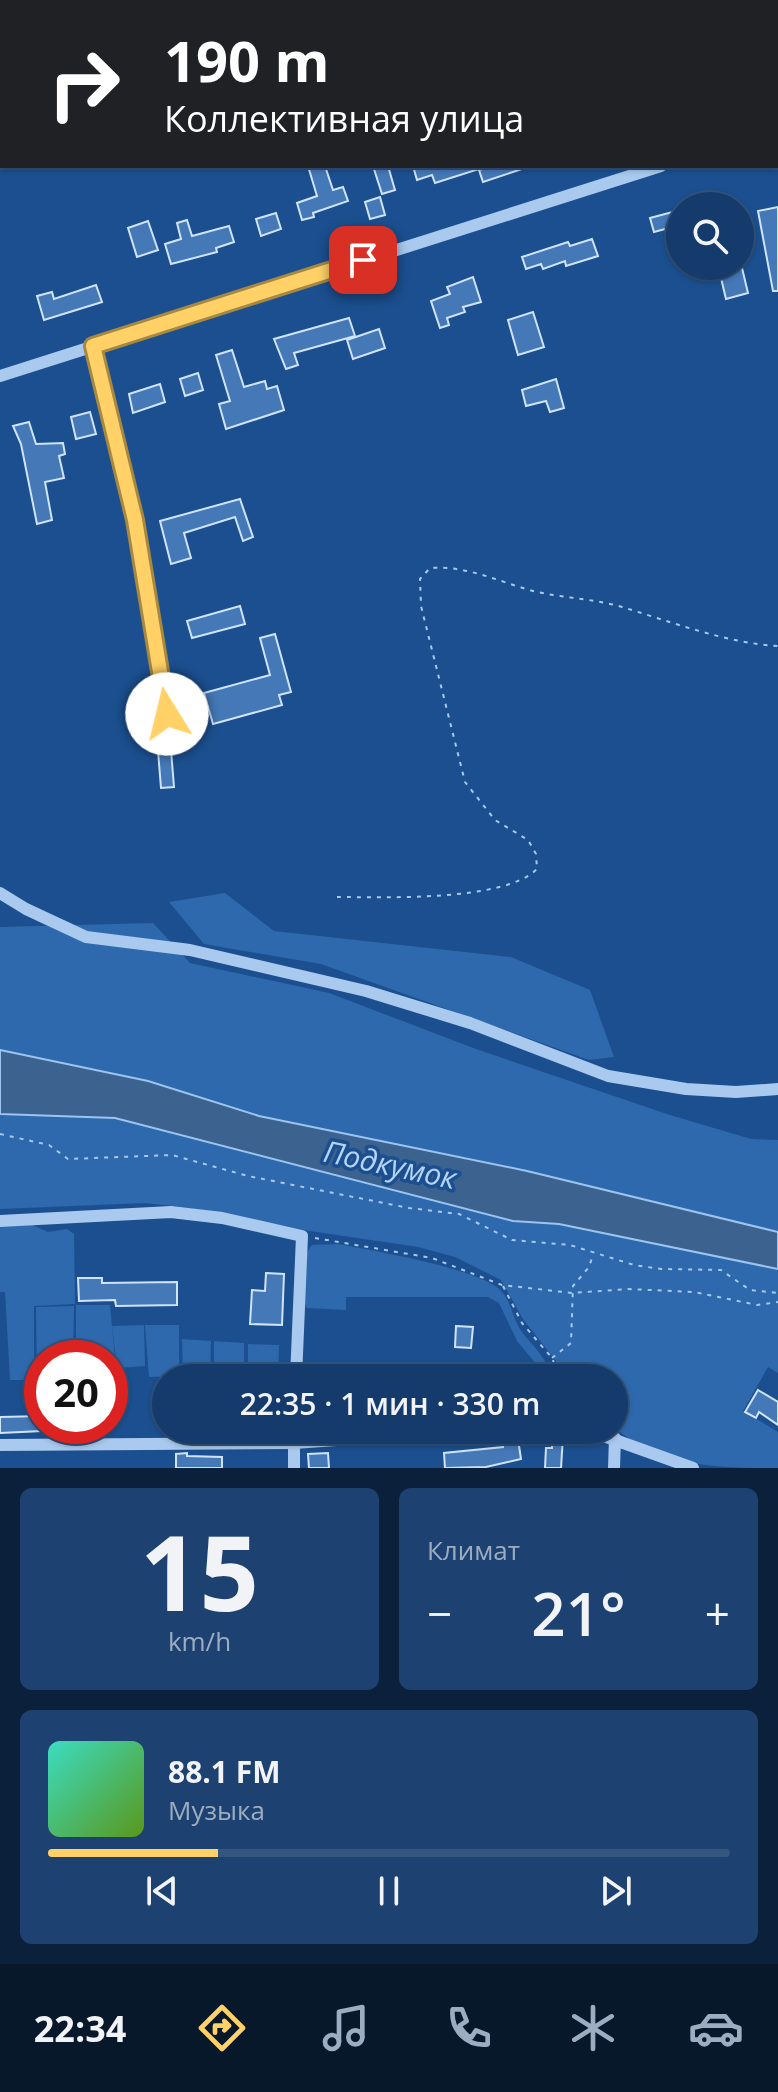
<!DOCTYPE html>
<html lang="ru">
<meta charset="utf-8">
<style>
:root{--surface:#143b6b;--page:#1d4271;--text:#f1f3f6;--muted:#9dadc1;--line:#33557e;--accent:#ffd166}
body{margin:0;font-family:"Open Sans",sans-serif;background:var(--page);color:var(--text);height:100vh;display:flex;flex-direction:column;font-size:30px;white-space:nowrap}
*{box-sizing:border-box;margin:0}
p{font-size:26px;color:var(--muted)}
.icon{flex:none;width:44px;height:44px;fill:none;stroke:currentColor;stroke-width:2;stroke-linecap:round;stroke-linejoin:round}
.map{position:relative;height:1468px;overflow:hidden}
.side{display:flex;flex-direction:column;gap:20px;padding:20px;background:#0b203b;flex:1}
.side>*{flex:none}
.hud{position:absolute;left:0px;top:0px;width:778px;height:168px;box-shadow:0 2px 6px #0004,0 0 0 2px var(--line);background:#202124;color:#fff;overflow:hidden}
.controls{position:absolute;left:666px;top:192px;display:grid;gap:16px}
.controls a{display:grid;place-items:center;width:88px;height:88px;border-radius:50%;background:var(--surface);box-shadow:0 2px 6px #0004,0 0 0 2px var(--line);font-size:40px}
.speed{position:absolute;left:24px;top:1340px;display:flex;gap:16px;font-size:40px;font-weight:700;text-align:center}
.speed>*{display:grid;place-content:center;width:104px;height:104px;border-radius:50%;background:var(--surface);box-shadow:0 2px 6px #0004,0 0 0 2px var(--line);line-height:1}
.speed .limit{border:12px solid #d22;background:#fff;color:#111}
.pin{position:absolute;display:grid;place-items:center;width:68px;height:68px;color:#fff;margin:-34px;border-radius:16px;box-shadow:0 4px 12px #0006}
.me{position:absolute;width:88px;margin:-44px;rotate:351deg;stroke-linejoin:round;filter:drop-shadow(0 0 6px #0008)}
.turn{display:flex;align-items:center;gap:28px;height:168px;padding:0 32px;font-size:36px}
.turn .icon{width:104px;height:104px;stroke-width:2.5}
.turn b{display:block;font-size:56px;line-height:68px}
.big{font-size:60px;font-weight:600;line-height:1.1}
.side .card{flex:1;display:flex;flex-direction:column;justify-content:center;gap:12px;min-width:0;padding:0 28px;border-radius:12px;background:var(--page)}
.side .dial{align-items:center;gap:0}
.dial b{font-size:104px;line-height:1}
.song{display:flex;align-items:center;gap:24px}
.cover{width:96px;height:96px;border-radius:12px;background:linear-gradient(135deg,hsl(170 70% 55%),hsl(90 70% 35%))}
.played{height:8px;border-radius:4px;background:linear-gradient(90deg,var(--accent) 25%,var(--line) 25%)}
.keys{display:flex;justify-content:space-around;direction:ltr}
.heat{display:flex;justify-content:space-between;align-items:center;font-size:44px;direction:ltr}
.side .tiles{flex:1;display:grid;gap:20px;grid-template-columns:1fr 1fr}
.card:last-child{grid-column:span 2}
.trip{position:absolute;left:152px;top:1364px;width:476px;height:80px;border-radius:40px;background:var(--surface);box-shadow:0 2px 6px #0004,0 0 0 2px var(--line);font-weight:600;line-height:80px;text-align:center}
.menu{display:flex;height:128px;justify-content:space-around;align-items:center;background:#08182b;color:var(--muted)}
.menu .icon{width:56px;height:56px}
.menu .on{color:var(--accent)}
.menu b{font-size:36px;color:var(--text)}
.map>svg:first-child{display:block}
.green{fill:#2e69ad}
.water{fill:#3c6290;stroke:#9cc4f0;stroke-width:2}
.building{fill:#4478b7;stroke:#cfe3fa;stroke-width:2}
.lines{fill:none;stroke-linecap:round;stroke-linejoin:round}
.path{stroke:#a9c9ee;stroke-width:2;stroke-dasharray:4 6;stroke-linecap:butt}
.minor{stroke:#a9c9ee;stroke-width:12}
.route-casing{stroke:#a68842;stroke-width:20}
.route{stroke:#ffd166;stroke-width:14}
.labels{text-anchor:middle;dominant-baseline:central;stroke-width:7;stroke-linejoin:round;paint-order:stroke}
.water-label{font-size:30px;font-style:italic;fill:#b5d3f5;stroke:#1b4f8f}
</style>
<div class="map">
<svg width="778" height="1468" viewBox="0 0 778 1468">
<rect width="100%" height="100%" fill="#1b4f8f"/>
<g class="green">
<polygon points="225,893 274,931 511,957 590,990 614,1057 589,1060 321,964 204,944 169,902"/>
<polygon points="153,923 190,963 329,993 476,1049 670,1115 751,1139 778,1140 778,1232 527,1171 259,1116 148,1081 0,1050 0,927"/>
<path d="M0,1114l115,4 398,103 46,3 219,45v104l-10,-6 -25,44 35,21v36c-59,0 -117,0 -164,-41l3,-7 -3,-42h-51l-4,-13 -36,-46 -22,-39 -46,-23 -37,-10 -115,-17 -113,-22 -45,-5 -145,6z"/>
<polygon points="32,1225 48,1232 67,1229 74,1234 75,1304 34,1306 34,1380 10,1380 5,1292 0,1292 0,1226"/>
<path d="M338,1244c31,6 148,25 165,49 9,11 10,27 19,39 12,16 25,25 29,46h-10l-4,-13 -20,-24 -18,-38 -11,-6h-142v13l-40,-2c-3,-18 -7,-49 6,-63z"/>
<polygon points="76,1305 110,1305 118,1392 110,1393 110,1358 76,1358"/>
<polygon points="74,1306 73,1358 42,1358 42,1380 37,1381 36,1307"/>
<polygon points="144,1325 145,1366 117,1368 112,1326"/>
<polygon points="145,1325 179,1325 179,1376 149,1377"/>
<polygon points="182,1339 211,1341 210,1378 183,1378"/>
<polygon points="214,1341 244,1343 244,1378 214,1378"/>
<polygon points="248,1344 279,1345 278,1378 248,1378"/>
</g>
<polygon class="water" points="0,1050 148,1081 259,1116 527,1171 778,1232 778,1269 559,1224 513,1221 115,1118 0,1114"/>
<g class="building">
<polygon points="308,166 325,166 333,190 343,187 348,201 313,213 314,217 302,220 297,203 317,196"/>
<polygon points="373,166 388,166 395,190 382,194"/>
<polygon points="413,166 482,166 482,168 435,183 432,175 417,180"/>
<polygon points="490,166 524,166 525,168 483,182 479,170"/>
<polygon points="380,197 385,215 370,219 365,202"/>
<polygon points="778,207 778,291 773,291 758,211"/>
<polygon points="680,210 680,225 654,232 650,218"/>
<polygon points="276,213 281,229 261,236 256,219"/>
<polygon points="187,220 192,236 229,226 234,242 216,248 217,252 171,264 165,244 181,239 177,223"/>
<polygon points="148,221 158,250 137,257 128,228"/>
<polygon points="592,239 598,256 566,266 565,261 543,269 541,264 526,269 522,257 568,242 570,246"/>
<polygon points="742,268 748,293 726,299 720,274"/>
<polygon points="473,277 481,302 463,307 465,312 447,318 449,325 440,328 431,301 450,294 447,287"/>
<polygon points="96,285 102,302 44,320 37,296 52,292 54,299"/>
<polygon points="533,312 544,347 518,355 508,320"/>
<polygon points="349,318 355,336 294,353 298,365 286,369 274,339"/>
<polygon points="379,329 385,348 353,359 347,340"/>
<polygon points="232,350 244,387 265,381 267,389 277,386 284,410 226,429 219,404 230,401 216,355"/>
<polygon points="198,373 203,390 185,396 180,379"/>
<polygon points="556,379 564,408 550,412 546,401 526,406 522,390"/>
<polygon points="160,384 165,402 133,413 129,394"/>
<polygon points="90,412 96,434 76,439 71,417"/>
<polygon points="29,422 36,444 63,443 65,454 59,456 64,478 45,482 52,520 37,524 21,444 13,426"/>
<polygon points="240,499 253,537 243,541 235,517 184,533 191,558 171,564 160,521"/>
<polygon points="240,606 245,624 192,638 187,621"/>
<polygon points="275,634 291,692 279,695 282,705 213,724 204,693 270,675 260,638"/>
<polygon points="171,750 174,787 161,788 158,751"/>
<polygon points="266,1273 284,1274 282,1325 250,1324 252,1290 265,1291"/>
<polygon points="78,1278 102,1278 102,1283 177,1282 177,1305 116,1306 115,1300 79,1301"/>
<polygon points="456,1326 473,1327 471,1348 455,1347"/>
<polygon points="758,1390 778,1402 778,1425 759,1412 756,1418 745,1412"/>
<polygon points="42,1416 42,1431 0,1433 0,1417"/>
<polygon points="552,1436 563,1436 561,1468 545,1468 546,1448 552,1448"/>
<polygon points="518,1439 521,1459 486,1467 445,1468 444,1453 503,1447 502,1442"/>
<polygon points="187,1453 187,1456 222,1457 222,1468 176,1468 176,1454"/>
<polygon points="328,1453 329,1468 309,1468 308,1454"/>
</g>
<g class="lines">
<g class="path">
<path d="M337,897c47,0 167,5 200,-28l-1,-15 -8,-14 -33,-20 -30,-38 -44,-176 -1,-27 10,-11c38,-3 71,15 107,24 28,6 58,7 85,15 50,15 104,36 156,39"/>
<polyline points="0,1134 49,1145 68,1159 172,1155 248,1176 409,1208 459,1214 512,1240 570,1245 634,1265 661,1269 721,1270 750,1290 778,1293"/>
<polyline points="315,1238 432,1258 502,1285 572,1293 628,1289 694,1292 757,1305 778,1302"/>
<polyline points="503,1286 522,1323 552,1358 560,1378"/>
<polyline points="552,1358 571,1343 573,1286 589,1267 593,1255"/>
</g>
<g class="minor">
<polyline points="776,130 778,130"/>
<polyline points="93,346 135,520 167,714"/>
<polyline points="0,376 661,166"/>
<polyline points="0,893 26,909 86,937 190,950 366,991 470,1023 608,1076 686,1089 736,1092 778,1089"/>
<polyline points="0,1221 171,1212 222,1218 302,1236 296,1378"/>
<polyline points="587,1430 693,1468"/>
<polyline points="0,1445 294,1443 478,1430"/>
<polyline points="294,1468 294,1430"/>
<polyline points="614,1468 615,1438"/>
</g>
</g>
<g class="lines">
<g class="route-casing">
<polyline id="route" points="167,714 135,520 93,346 363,260"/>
</g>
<use href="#route" class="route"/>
</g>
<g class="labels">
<g class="water-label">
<text transform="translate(390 1164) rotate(12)">Подкумок</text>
</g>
</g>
</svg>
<div class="controls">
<a><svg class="icon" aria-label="search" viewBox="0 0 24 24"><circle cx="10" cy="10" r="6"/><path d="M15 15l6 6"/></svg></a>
</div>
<div class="speed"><div class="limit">20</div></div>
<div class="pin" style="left:363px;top:260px;background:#d93025"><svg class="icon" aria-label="arrive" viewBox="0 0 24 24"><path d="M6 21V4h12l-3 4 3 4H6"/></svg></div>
<svg class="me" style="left:167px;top:714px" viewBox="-20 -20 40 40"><circle r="19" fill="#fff"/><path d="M0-13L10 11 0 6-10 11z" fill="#ffd166"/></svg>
<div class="trip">22:35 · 1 мин · 330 m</div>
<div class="hud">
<div class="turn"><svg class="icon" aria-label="right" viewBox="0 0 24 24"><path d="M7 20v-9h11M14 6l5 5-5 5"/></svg><div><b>190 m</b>Коллективная улица</div></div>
</div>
</div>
<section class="side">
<div class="tiles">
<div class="card dial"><b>15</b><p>km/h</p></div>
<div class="card"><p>Климат</p>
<div class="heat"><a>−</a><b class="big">21°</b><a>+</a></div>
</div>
<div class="card">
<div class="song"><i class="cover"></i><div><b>88.1 FM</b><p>Музыка</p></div></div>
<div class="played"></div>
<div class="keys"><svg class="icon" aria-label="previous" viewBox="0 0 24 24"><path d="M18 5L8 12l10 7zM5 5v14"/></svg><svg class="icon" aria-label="pause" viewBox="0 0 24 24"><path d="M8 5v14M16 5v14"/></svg><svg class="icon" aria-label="next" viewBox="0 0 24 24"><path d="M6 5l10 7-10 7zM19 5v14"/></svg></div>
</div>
</div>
</section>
<nav class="menu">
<b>22:34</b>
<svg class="icon on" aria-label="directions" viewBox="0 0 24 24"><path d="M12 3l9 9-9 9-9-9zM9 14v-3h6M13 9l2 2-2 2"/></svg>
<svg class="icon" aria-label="music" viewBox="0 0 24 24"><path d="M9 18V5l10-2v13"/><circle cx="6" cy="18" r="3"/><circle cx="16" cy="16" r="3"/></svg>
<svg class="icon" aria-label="phone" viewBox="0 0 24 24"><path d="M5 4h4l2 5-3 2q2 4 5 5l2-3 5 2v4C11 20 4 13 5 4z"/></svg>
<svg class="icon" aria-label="climate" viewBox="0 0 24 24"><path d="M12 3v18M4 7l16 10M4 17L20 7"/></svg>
<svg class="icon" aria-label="car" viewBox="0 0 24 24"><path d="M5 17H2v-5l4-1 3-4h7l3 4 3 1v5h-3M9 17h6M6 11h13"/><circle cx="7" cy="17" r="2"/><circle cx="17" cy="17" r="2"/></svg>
</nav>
